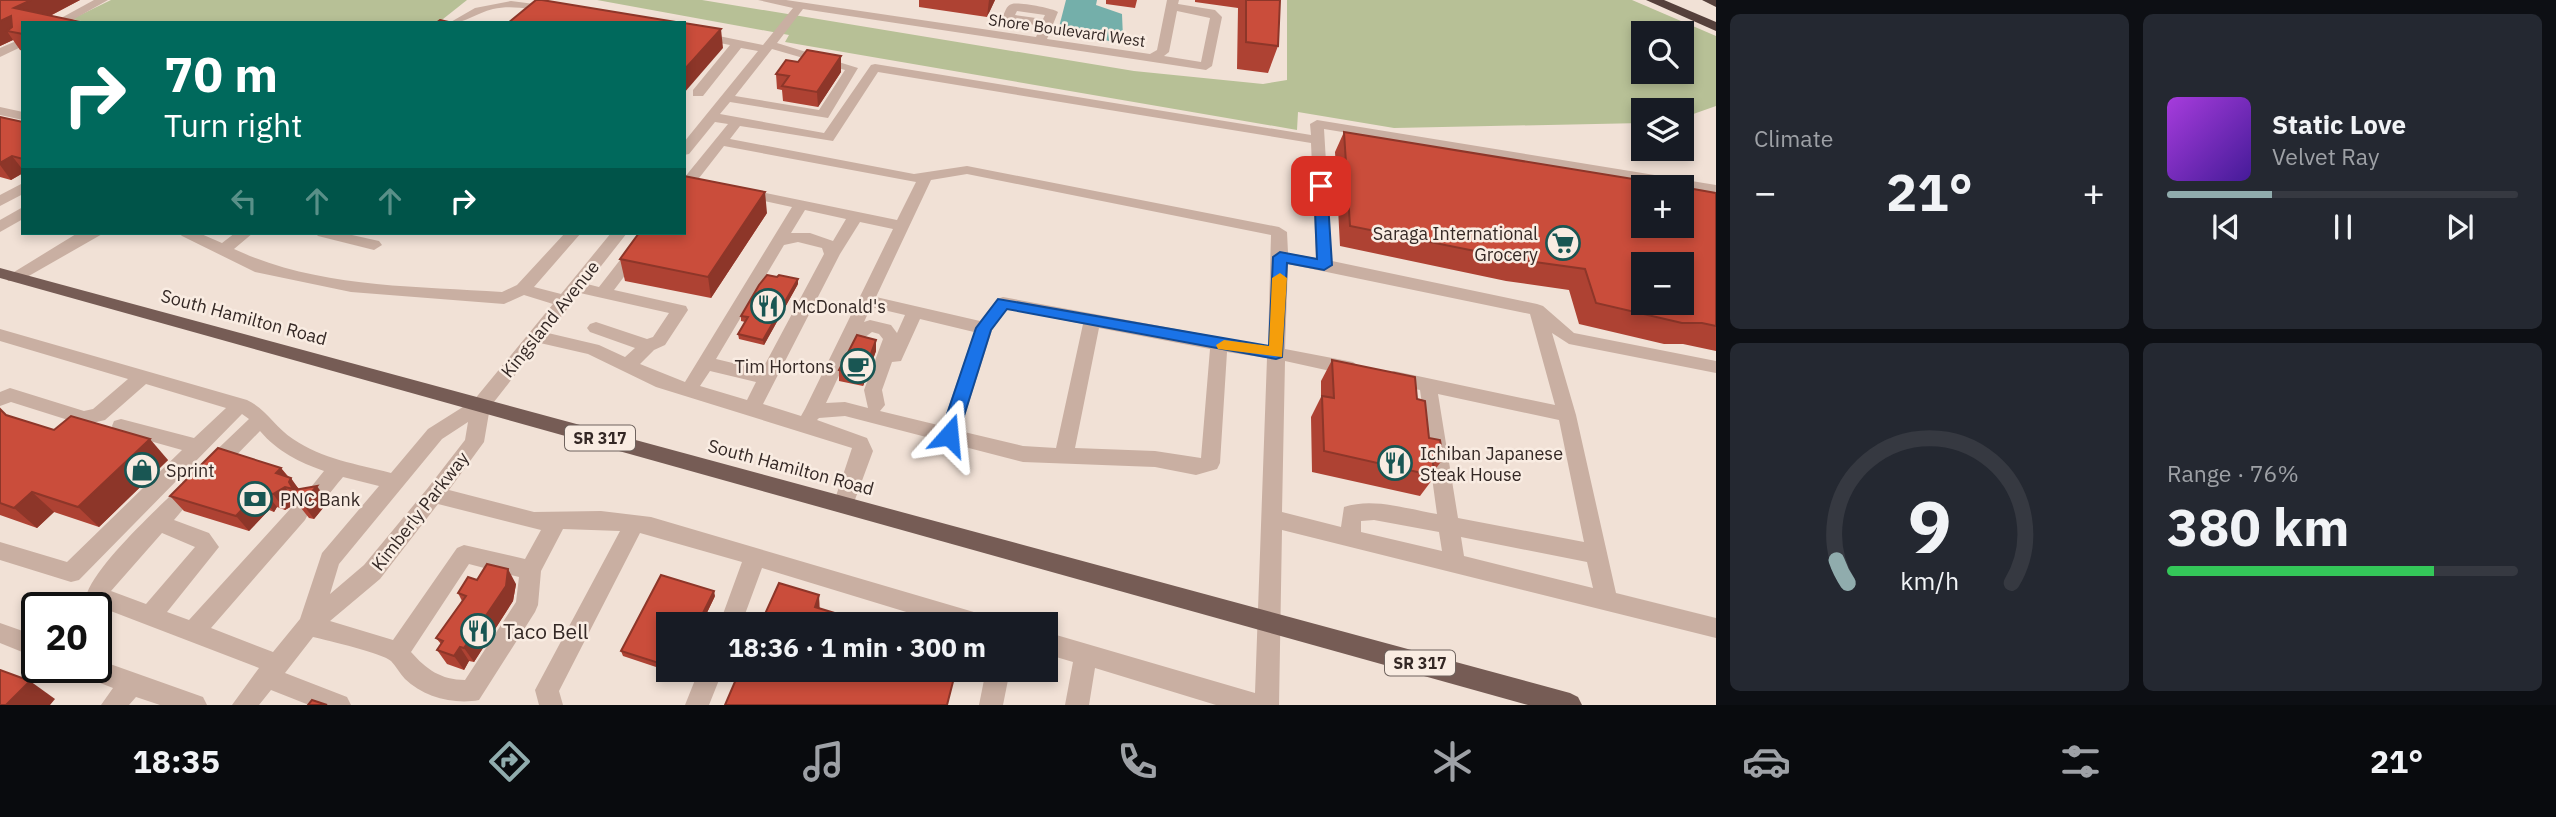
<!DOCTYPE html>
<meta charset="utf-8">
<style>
:root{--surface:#171b24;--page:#242831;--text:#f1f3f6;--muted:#9ea1a6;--line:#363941;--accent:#90acad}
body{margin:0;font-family:"IBM Plex Sans",sans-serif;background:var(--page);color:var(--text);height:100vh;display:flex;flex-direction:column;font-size:26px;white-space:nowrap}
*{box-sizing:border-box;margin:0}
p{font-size:23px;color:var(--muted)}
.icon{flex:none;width:38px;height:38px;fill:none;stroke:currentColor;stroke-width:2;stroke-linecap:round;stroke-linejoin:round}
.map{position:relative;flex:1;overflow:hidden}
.panel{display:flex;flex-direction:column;gap:14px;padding:14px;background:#0d0f14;width:840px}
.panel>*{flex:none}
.banner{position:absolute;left:21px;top:21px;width:665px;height:214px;border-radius:0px;box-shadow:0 4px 10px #0003;background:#00695c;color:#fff;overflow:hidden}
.fabs{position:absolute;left:1631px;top:21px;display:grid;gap:14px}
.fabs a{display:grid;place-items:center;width:63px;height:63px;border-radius:0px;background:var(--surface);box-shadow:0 4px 10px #0003;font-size:35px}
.speed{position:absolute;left:21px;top:592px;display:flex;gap:14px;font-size:35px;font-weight:700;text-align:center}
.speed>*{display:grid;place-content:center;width:91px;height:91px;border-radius:50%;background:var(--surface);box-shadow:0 4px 10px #0003;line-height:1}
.speed .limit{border:4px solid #111;border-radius:10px;background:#fff;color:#111}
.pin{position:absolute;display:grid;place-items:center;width:60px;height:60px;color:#fff;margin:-30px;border-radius:14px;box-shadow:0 4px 10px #0006}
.me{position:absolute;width:77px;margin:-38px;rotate:18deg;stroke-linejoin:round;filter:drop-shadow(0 0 5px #0008)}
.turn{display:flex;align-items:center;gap:24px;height:147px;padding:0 28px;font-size:32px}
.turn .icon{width:91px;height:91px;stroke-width:2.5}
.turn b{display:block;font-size:49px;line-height:60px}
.lanes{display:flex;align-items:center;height:66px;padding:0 28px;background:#0003;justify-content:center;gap:35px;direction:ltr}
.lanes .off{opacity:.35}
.big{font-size:52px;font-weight:700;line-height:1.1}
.panel .widget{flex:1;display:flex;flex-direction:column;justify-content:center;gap:10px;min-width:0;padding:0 24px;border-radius:10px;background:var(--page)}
.panel .dial{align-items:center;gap:0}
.dial svg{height:182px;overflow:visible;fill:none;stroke:var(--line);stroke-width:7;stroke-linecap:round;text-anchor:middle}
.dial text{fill:var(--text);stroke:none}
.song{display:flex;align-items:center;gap:21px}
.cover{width:84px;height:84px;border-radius:10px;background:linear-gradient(135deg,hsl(280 70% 55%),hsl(260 70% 35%))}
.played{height:7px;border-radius:4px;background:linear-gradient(90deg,var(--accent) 30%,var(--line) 30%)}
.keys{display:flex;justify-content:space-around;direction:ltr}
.heat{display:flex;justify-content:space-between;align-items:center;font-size:38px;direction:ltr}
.charge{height:10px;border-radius:5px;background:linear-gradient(90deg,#34c759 76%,var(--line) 0)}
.panel .tiles{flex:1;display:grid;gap:14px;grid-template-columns:repeat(2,1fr)}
.trip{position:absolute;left:656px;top:612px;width:402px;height:70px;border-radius:0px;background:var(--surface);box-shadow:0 4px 10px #0003;font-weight:700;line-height:70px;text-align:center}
.tab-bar{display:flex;height:112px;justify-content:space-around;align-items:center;background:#090b0e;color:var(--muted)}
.tab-bar .icon{width:49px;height:49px}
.tab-bar .active{color:var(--accent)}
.tab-bar b{font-size:32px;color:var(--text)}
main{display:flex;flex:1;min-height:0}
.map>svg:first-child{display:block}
.green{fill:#b7c096;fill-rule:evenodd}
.water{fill:#74afaa}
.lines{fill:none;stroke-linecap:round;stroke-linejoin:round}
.minor{fill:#c9afa2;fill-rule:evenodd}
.major{fill:#765c55;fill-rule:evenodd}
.highway{fill:#55403b;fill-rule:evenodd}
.wall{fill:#ae4233}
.shaded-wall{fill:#8d3629}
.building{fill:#ca4d3b;stroke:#8d3629;stroke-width:2;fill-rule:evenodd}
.route{fill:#1a73e8;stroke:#114b97;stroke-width:2}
.slow{fill:#f59e0b}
.labels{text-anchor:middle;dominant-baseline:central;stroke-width:5;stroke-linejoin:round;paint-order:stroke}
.far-street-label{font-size:16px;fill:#342825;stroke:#f9ece2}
.shield{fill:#f9ece2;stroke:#6f635e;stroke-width:2}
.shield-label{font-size:16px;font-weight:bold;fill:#342825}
.poi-label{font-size:18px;fill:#342825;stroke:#f9ece2;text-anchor:start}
.street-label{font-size:18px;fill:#342825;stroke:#f9ece2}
.near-poi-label{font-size:21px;fill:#342825;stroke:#f9ece2;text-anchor:start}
</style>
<main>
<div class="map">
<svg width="1716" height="705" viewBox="0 0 1716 705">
<rect width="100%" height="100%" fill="#f1e1d6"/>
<g class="green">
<polygon points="111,0 467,0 438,23 90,23 72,19"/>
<path d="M597,0h105l432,71 129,13 24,-4v-80h345l84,36v70l-34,12v-8h-39v13l-249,5 -96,-16 -1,18 -512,-88 4,-7zM1643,33h39v39h-39z"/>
</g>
<polygon class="water" points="1066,0 1097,0 1096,5 1122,14 1123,38 1109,41 1058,31"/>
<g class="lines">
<g class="minor">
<polygon points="94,0 108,0 67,23 52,23"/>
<path d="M758,0h28l250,37 5,-11 -37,-6 -2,-2c3,-5 4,-13 10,-14 7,-2 40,4 46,8l-11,27 103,15 7,-4 10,-50h12l-1,4 37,6 7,7 -10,49 -6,4 -403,-61 -26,34 81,25 -30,50 -98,-16 -10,12 104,19 47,-68 4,-1 436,71 -1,-11 7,-4 399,65v8l-392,-64 8,132 205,43 6,2 31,27 142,28v12l-147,-29 -17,-11 24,82 40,178 100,25v20l-434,-108 -3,175h-63l-121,-37 -6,37h-24l8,-43 -27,-8v-22l209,61 12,-335 -40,-6 -7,111 -3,6 -21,6 -41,-8 -132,-5 -178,-46 -26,2 -2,2 50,18 6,13 -20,54 -3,6 -7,2 -7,-2 -3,-6 19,-57 -196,-61 -68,-33 -48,-11 -50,64 -6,35 -35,48 85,22 67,-1 50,6 333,98 8,3 3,7h-46l-187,-57 -21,57h-22l23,-63 -102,-29 -81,158 4,14h-24l-4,-15 85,-159 -57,-2 -22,42 -3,34 -3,7 -56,88c-24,5 -56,-3 -74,-21 -5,-5 -9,-13 -14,-18 -9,-8 -62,-20 -78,-24l-28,36 62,24 4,8h-42l-38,-15 -12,15h-27l27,-37 -164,-63 -8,-12c14,-34 70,-83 97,-111l7,-2 7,2 3,6 -27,32 35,13 10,14 -52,65 22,8 102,-112 7,-3 7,3 3,6 -3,6 -94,108 62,24 27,-33 22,-66 57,-67 -36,-9c-10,11 -21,32 -37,26l-3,-6 21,-26c-25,-9 -46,-19 -64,-40l-42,43 -7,2 -7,-2 -3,-6 3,-6 45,-43 -7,-5 -163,166 -8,2 -71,-22v-18l67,20 115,-112 -68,-19 -2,-5 2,-5 7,-2 73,19 32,-30 -80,-24 -41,36 -21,5 -73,-23 -11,4v-14l10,-4 74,23 9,-2 35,-30 -128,-38v-12l247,71c19,9 28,27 46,39 29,20 64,25 98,34l37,-44 46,-29 79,-96 -29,-9 -20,9 -153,-12 -96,-20 -73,-36 -3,-3h20l23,10 13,-10h18l-19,16c83,39 179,37 268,43l15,-7 48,-52h16l-47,54 27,7 50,-61h16l-40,51 12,3 42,-54h16l-43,57 72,16 2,4 -23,35 -11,5 -14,14 45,18 107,-175 -55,-12v-6l5,-1 155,32 19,-38 -192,-36 -35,45 -5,1v-14l44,-54 -13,-2 -26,32 -5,1v-13l74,-91 -17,-3 -38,48h-10v-6l37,-45 -46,-9v-7l79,16 30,-37zM1017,11l28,4 -2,4 -28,-4zM1177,11l33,7 -9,44 -37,-6 5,-4zM772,49l73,21 -26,40 -84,-14zM878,72l433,71 5,115 -28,-5 -1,-21 -8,-5 -312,-61 -53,8 -184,-35 10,-13 93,15zM967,174l304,61 -3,111 -265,-49 -6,2 -17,22 -104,-24 55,-117zM805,210l41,9 -13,22 -23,-8h-19zM860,222l33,7 -88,180 -4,7 -38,-12 77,-150zM798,242l24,6 2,6 -62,116 -46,-11 68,-114zM1288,264l242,50 25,91 -161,-34 -6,2 -3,5 3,5 32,7 17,124c-30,-5 -64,-17 -93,-7l-3,20 -59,-15 3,-151 68,15 9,-7 -9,-7 -68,-13zM580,293l89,20 -16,24 -6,2 -51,-17 -6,2 -3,4 3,4 45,16 -10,9 -26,-12 -51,-12zM871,307l34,8 -8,18 -6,-8 -21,-5 -6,2zM1007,309l76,15 -27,124 -33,-2 -63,-15 32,-101zM920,319l54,13 -32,94 -62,-15 5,-6 -3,-15 10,-28 9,-1zM1099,328l111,21 -9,109 -46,-7 -80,-3zM872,332l7,2 4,5 -19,51 4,18 -23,-6 -19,1 27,-57zM710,371l46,11 -9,18 -47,-14zM1438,394l121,26 25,122 -126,-24zM468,422l-3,18 -38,49 -63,76 -34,29 9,-30 103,-125zM438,504l103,26 -16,29 -61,-14 -7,3 -64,92 -63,-19 50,-42zM1374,520l65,12 3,19 -81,-19v-11zM162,533l33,14 -49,57 -35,-13zM1461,537l126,25 6,26 -129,-32zM469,564l50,13 -3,25 -51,78c-24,0 -39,-11 -54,-28z"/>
<path d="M511,1l39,5 6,3 -6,3c-19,-3 -39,-7 -57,-3 -17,4 -27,14 -44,14l26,-15z"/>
<polygon points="23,38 23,46 0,57 0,48"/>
<polygon points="0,107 23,112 23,120 0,115"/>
<polygon points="23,183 23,194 0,206 0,195"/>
<polygon points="23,207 23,219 0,232 0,220"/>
<polygon points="104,233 20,281 8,281 6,277 76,234"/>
<polygon points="315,233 343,233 379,241 382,245 374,250 318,236"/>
<polygon points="0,623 37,636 37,658 0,643"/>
<polygon points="96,659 203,697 207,705 160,705 136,697 129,705 101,705 113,688 80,675 76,667 96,667"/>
<polygon points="699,670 723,670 709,705 685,705"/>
<polygon points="986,670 1010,670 1003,705 979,705"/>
</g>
<polygon class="major" points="0,268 1570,693 1578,697 1582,705 1528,705 0,278"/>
<g class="highway">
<polygon points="1646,0 1664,0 1716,22 1716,31"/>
<polygon points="1702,0 1716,0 1716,7"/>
</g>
</g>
<g class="wall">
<polygon points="0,0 80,0 50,16 23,23 23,51 20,50 13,40 0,46"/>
<polygon points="919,0 995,0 987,17 919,7"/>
<polygon points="1106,0 1137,0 1135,8 1106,4"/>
<polygon points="1195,0 1280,0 1278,46 1268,73 1237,69 1238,8 1195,2"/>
<polygon points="841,56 841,72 818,107 783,101 782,90 777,89 776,74 798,62"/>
<polygon points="0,117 23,122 23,173 11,180 0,177"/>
<polygon points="1344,132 1716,193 1716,351 1683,344 1664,344 1579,324 1569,290 1506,281 1340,246 1335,152"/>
<polygon points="767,213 711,298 625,281 620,259"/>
<polygon points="798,284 764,345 739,339 738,334 745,322 741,321 741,316"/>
<polygon points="876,340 876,351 863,386 839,381 839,370"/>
<polygon points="1332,360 1417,399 1429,438 1443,459 1434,471 1435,476 1420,496 1312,472 1311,417 1321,397 1321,381"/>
<polygon points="0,409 6,415 54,430 168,460 99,527 54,512 37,528 0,515"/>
<polygon points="281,468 299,489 328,502 314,519 309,518 297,503 285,510 277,507 274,512 269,510 249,531 184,511 170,496"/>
<polygon points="477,580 516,584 513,601 474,662 469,661 464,670 447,664 437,650 441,644 436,638 462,601 458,593"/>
<polygon points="715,596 701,625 668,625 668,670 682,670 680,675 623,656 621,651"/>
</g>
<g class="shaded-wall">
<polygon points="31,0 80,0 36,23 14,8"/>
<polygon points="989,0 995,0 987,17"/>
<polygon points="11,16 23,34 7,31 13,40 0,46 0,21"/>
<polygon points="721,29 723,48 684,93 684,70"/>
<polygon points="841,56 841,72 818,107 817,92"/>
<polygon points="12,156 23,170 23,173 11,180 0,165 0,163"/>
<polygon points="765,192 767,213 711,298 708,277"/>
<polygon points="798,279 798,284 764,345 763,340"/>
<polygon points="876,340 876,351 863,386 863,375"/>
<polygon points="150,439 168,460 99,527 78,507"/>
<polygon points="281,468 290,480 291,478 302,494 317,486 328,502 314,519 302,503 303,502 291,486 276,473"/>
<polygon points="285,487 297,503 285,510 273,494"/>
<polygon points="32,492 54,512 37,528 14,508"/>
<polygon points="265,492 277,507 274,512 261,496"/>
<polygon points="256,494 269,510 249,531 236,516"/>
<polygon points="508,569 516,584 513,601 474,662 464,648"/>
<polygon points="714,591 715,596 701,625 697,625"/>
<polygon points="819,595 820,614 815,607"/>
<polygon points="460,647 469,661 464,670 454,656"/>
<polygon points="30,681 55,699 50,705 6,705"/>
</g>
<g class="building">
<polygon points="0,0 31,0 14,8 85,23 23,23 23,34 7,31 12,27 11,16 0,21"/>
<polygon points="536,0 542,0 682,23 508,23"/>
<polygon points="1246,0 1280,0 1278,46 1246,42"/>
<polygon points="440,20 453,23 436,23"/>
<polygon points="684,23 721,29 684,70"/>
<polygon points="807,50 841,56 817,92 782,86 789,76 776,74 786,60 798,62"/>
<polygon points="0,117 23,122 23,159 12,156 0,163"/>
<path d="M1344,132l338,55h-39v39h39v-39l34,6v133l-14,-3h-20l-86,-20 -11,-34 -65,-9 -170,-34zM1643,264h39v39h-39z"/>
<polygon points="684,176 765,192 708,277 620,259 639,233 684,233"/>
<polygon points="767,275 777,277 779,275 798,279 763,340 738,334 748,317 741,316 759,285"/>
<polygon points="857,335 876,340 863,375 839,370"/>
<polygon points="1332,360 1415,377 1417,399 1425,401 1429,438 1440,440 1443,459 1432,457 1435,476 1324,451 1322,396 1334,398"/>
<polygon points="0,409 6,415 54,430 71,416 150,439 78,507 32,492 14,508 0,503"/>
<polygon points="218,448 281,468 276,473 291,478 289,482 293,489 285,487 273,494 265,492 261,496 256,494 236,516 170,496"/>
<polygon points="317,486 302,503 297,502 294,490"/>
<polygon points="487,564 508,569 506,586 464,648 460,647 454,656 437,650 443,641 436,638 466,596 458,593 468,577 477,580"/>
<polygon points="661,575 714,591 697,625 668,625 668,666 621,651"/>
<polygon points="779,583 819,595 815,607 874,625 760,625"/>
<polygon points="0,670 30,681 6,705 0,705"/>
<polygon points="740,670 956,670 947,705 725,705"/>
<polygon points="312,700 327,705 308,705"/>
</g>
<polygon class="route" points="1321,182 1327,186 1332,265 1324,270 1287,263 1282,357 1276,359 1007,309 991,330 958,435 949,442 943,440 940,435 976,328 998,299 1269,346 1273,257 1280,252 1317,259 1314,186"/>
<polygon class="slow" points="1280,273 1287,278 1282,357 1218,349 1216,345 1224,340 1269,346 1272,278"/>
<defs>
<g id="supermarket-ring" transform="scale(1.75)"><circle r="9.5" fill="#f9ece2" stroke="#195653" stroke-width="1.5"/><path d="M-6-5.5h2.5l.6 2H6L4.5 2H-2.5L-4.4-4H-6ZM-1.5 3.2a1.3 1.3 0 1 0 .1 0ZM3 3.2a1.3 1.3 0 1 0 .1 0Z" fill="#195653"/></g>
<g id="restaurant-ring" transform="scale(1.75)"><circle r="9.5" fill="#f9ece2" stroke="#195653" stroke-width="1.5"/><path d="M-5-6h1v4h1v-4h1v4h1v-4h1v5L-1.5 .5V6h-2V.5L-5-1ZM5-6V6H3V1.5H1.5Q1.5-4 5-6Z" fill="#195653"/></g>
<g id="cafe-ring" transform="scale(1.75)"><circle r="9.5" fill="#f9ece2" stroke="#195653" stroke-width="1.5"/><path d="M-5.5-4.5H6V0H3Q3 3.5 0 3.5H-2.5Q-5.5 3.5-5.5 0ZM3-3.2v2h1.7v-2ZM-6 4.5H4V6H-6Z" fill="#195653"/></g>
<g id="shop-ring" transform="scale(1.75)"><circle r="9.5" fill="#f9ece2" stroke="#195653" stroke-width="1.5"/><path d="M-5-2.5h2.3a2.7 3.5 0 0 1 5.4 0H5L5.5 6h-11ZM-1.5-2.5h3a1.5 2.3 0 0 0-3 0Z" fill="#195653"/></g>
<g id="bank-ring" transform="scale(1.75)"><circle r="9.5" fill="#f9ece2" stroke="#195653" stroke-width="1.5"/><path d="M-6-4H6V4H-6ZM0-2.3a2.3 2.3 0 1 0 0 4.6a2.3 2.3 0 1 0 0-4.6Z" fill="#195653"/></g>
</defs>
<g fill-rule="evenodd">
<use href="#supermarket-ring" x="1563" y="243"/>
<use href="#restaurant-ring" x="768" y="306"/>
<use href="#cafe-ring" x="858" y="366"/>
<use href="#restaurant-ring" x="1395" y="463"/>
<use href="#shop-ring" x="142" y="470"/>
<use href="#bank-ring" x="255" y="499"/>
<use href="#restaurant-ring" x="478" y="631"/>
</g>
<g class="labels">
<g class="far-street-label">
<text transform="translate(1067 30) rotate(8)">Shore Boulevard West</text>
</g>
<g class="shield">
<rect x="565" y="425.5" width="70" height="25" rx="5"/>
<rect x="1385" y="650.5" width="70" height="25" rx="5"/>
</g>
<g class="shield-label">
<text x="600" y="438">SR 317</text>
<text x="1420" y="663">SR 317</text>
</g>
<g class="poi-label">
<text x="1538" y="233" text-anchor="end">Saraga International<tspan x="1538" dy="21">Grocery</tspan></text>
<text x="792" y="306">McDonald's</text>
<text x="834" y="366" text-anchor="end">Tim Hortons</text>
<text x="1420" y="453">Ichiban Japanese<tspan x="1420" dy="21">Steak House</tspan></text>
<text x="166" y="470">Sprint</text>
<text x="280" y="499">PNC Bank</text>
</g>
<g class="street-label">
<text transform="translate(244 317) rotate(15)">South Hamilton Road</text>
<text transform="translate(550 319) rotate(-51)">Kingsland Avenue</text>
<text transform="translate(791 467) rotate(15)">South Hamilton Road</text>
<text transform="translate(420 511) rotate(-52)">Kimberly Parkway</text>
</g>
<g class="near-poi-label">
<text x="503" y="631">Taco Bell</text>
</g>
</g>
</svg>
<div class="fabs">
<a><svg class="icon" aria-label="search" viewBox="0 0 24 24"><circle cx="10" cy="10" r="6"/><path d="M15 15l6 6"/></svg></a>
<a><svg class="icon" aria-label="layers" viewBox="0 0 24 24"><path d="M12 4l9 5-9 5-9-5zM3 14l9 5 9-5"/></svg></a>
<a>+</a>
<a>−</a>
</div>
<div class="speed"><div class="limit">20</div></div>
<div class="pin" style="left:1321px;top:186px;background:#d93025"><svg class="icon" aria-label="arrive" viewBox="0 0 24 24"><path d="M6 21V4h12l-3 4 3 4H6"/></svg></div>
<svg class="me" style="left:949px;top:435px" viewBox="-20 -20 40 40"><path d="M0-17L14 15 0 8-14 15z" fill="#1a73e8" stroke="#fff" stroke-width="4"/></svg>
<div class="trip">18:36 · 1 min · 300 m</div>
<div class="banner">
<div class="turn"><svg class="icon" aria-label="right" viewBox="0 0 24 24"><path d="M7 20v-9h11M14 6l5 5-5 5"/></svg><div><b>70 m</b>Turn right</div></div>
<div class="lanes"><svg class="icon off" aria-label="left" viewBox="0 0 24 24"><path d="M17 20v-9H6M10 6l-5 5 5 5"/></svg><svg class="icon off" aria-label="ahead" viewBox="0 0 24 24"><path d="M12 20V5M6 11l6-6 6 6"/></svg><svg class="icon off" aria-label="ahead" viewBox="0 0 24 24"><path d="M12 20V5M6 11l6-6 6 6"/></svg><svg class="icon" aria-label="right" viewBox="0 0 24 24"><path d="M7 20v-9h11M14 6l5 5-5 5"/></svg></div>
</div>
</div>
<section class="panel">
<div class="tiles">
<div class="widget"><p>Climate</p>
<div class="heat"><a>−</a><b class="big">21°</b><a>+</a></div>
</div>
<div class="widget">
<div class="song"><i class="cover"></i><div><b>Static Love</b><p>Velvet Ray</p></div></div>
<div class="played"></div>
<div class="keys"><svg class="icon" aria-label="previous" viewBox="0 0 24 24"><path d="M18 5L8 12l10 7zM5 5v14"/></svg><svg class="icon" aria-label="pause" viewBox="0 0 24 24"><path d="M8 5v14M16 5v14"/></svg><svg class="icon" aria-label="next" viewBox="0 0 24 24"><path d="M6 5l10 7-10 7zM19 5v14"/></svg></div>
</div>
<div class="widget dial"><svg viewBox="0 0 100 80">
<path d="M14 69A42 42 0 1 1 86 69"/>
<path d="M14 69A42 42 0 0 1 9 59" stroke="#90acad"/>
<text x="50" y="56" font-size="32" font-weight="700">9</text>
<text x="50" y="72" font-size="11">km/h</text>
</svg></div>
<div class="widget"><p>Range · 76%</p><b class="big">380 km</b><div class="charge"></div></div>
</div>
</section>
</main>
<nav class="tab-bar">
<b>18:35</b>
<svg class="icon active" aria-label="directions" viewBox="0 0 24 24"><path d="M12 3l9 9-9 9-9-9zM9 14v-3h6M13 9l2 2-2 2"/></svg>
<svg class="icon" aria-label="music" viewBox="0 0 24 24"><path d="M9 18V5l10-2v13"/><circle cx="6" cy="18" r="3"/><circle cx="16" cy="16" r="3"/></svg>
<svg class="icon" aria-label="phone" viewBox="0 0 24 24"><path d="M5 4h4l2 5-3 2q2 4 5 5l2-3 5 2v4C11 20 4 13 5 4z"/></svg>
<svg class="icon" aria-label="climate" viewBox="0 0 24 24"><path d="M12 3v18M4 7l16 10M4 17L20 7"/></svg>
<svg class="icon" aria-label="car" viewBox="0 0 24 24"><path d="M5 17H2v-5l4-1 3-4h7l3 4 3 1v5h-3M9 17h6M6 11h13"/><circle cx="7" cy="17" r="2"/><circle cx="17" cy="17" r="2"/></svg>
<svg class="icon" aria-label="filters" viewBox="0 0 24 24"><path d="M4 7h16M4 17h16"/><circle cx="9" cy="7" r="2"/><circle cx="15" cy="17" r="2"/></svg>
<b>21°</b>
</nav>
